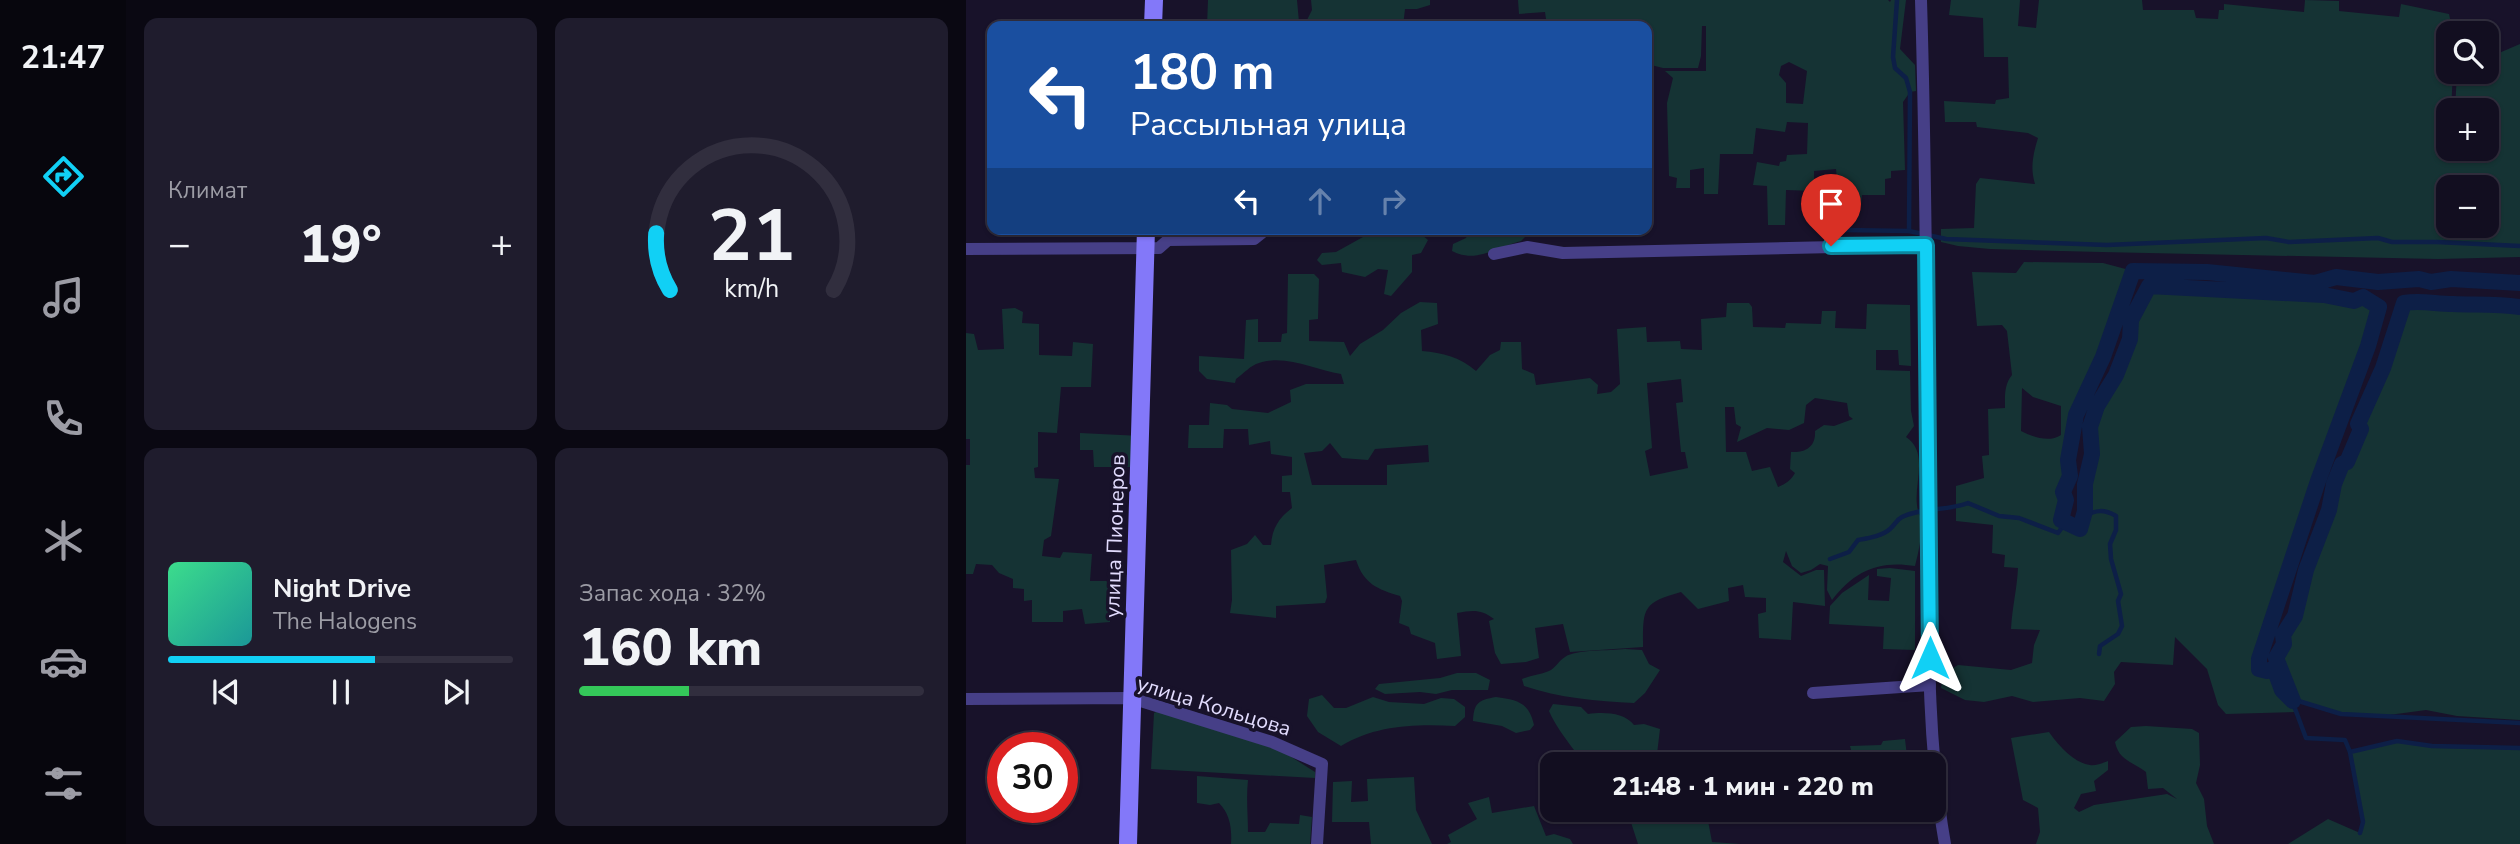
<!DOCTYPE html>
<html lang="ru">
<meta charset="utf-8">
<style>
:root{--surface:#120e20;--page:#1f1c2d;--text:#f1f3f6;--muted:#9c9ca5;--line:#312e3e;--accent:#11d0f5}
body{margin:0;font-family:"Nunito Sans",sans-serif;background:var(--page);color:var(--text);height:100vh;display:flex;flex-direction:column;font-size:26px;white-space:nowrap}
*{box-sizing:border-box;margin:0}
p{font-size:23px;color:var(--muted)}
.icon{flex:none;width:38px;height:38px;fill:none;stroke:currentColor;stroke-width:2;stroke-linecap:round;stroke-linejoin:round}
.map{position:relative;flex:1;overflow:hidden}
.drawer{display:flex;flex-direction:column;gap:18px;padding:18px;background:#0a0812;width:840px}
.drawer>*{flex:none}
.banner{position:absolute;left:21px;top:21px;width:665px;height:214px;border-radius:14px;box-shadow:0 2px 5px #0004,0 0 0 2px var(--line);background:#1a4fa0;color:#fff;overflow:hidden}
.tools{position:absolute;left:1470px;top:21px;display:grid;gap:14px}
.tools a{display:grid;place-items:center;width:63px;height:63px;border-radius:14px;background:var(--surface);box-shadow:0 2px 5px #0004,0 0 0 2px var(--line);font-size:35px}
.speed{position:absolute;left:21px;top:732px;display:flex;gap:14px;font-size:35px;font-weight:700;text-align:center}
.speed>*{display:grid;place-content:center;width:91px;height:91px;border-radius:50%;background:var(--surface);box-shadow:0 2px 5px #0004,0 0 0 2px var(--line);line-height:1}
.speed .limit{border:10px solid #d22;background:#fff;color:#111}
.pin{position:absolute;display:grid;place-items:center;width:60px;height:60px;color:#fff;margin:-72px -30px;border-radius:50% 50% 50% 0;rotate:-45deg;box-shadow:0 0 7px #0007}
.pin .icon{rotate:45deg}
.me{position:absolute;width:77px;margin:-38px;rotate:0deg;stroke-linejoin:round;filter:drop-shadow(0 0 5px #0008)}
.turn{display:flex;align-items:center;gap:24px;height:147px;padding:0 28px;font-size:32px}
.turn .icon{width:91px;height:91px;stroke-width:2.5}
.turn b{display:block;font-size:49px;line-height:60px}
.lanes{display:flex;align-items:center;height:66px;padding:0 28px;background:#0003;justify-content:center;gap:35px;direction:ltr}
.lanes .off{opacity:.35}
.big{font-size:52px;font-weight:800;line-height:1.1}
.drawer .card{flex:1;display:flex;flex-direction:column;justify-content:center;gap:10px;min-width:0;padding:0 24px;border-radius:14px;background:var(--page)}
.drawer .dial{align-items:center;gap:0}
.dial svg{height:182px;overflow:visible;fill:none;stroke:var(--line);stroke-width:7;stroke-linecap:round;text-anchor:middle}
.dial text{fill:var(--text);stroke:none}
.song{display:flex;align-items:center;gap:21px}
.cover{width:84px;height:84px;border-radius:10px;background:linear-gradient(135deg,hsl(150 70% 55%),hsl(180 70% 35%))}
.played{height:7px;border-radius:4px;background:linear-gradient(90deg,var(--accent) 60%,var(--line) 60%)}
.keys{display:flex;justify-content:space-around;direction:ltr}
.heat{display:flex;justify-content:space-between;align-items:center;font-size:38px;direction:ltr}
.charge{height:10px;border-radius:5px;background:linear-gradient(90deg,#34c759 32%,var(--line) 0)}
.drawer .tiles{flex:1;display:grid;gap:18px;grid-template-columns:repeat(2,1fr)}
.trip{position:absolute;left:574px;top:752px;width:406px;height:70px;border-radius:14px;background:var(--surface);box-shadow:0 2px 5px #0004,0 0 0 2px var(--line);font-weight:800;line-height:70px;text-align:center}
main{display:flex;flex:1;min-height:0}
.tab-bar{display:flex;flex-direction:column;width:126px;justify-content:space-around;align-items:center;background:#07060d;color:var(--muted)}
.tab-bar .icon{width:49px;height:49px}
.tab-bar .selected{color:var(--accent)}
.tab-bar b{font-size:32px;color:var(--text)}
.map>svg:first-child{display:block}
.green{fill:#153334;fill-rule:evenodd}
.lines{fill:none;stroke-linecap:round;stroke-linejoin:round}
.stream{stroke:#0d1f47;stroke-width:4.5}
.canal{stroke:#0d1f47;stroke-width:16}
.street{stroke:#463f87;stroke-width:12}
.secondary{stroke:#8378f9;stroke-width:18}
.route-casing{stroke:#0b879f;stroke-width:18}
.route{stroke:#11d0f5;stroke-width:12}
.labels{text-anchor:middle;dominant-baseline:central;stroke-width:7;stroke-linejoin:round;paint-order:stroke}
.street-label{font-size:21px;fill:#e2dcfe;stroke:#18122a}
</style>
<main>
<nav class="tab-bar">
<b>21:47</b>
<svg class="icon selected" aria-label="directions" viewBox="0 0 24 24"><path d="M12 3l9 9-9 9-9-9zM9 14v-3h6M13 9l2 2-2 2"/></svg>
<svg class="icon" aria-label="music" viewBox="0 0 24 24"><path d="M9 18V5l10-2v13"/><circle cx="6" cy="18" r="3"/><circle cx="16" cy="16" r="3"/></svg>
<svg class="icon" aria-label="phone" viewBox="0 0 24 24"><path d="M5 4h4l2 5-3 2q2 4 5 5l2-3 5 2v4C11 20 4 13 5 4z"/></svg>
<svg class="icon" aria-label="climate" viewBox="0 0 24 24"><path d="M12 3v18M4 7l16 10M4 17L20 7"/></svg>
<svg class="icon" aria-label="car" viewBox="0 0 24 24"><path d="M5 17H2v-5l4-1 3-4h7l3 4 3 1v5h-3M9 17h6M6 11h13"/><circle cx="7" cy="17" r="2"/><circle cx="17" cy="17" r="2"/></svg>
<svg class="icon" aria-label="filters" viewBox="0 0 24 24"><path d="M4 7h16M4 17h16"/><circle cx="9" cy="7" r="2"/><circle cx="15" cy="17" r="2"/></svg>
</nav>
<section class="drawer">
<div class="tiles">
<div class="card"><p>Климат</p>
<div class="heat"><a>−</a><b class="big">19°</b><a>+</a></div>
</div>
<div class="card dial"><svg viewBox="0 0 100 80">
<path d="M14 69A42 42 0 1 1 86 69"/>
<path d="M14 69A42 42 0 0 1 8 44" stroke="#11d0f5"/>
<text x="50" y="56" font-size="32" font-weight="700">21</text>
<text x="50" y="72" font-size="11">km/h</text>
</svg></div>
<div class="card">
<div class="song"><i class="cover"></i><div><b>Night Drive</b><p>The Halogens</p></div></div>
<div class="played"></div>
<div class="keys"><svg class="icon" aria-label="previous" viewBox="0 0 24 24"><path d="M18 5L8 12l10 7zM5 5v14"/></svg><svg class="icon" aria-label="pause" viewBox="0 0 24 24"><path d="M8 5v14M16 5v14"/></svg><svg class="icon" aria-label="next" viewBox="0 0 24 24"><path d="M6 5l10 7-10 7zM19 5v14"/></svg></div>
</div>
<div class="card"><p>Запас хода · 32%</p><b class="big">160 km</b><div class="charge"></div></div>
</div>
</section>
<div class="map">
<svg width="1554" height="844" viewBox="0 0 1554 844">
<rect width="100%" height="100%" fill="#18122a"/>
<g class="green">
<polygon points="242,0 331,0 333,22 290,26 241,26"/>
<polygon points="345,0 464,0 464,5 451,9 439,9 437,26 338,26 346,10"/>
<path d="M552,0h370l2,2 1,-2h15l-6,49 15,16 1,26 -6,1 -7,10 2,68 -14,1v7l-6,1v16h-23l-1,9 -14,1v-15l-9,-1 -2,-20 -22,2v20l-28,-1 -1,35h-17l-1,-39 -14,-1 4,-23 22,4 1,-4 6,-1 1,-6 20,-1 1,-31 -21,-1 -2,10 -29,-4 -3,26h-33l-2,40h-14v-26l-14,2v18h-14l1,-10 -8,-2 -2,-73 6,-25 -8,-7h41v-45h-4l-1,30 -3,12h-35l-16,-4v-38h-100l-2,-14 -26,2zM823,62l18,9 -4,33 -17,-1v-20l-7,-8 2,-9z"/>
<path d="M985,0h69l-2,26 18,2 3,-28h103l1,10h51l2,8 22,1 1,-9h5v-6l80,8 1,-12 34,1v10l60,6 2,-13 48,10 4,19h-5v39h5l-2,38h-3v39h39v-39h-32l2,-38h30v-19h12l21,-9v213l-82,2 -337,-7 -111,-3 -32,-3 -17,-4v-13l33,-1 2,-44 4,-6 55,6c-5,-16 -2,-30 3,-46l-10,-5 -51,-6 -1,-5h-31l-1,-21 51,3 1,-4 13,-2 -1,-41h-24l-1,-39 -34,-3zM1482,187h39v39h-39z"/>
<path d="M547,230l8,2 4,5 -4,4c-25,6 -44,23 -69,10l1,-7 13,-6 2,-5 4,-1z"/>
<polygon points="456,235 462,240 455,253 446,255 446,272 425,296 418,294 422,270 412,269 399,277 376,272 375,263 356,265 351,260 356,253 370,252 397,237"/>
<path d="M1058,262l79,1 30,8 -30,86 -27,58 -8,45 2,16 -7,16 3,8 -5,19 18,10 4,-9 2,-36 7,-30 -2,-27 7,-21 19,-31 14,-36 1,-19 18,-34 175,9 30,6 9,-4 16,10 -11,39 -50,136 -59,177v10l8,1 7,-2c5,21 16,26 23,44l-71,2 -8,-9 -11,-36 -32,-32 -2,28 -52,-3 -7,10 1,12 -11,17 -24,-3 -47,4 -21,-6 -28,6 -19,-2 -24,-12 2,-14 15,-9 53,5 21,-7 2,-18 6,-15 -29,-1c1,-21 6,-40 7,-61l-14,-1 1,-12 -13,-2 1,-28 -37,-4v-35l28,-8 -2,-22 7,-1 -1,-46 17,-1c0,-12 -1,-23 7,-33l-5,-44 -5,-6 -25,1 -5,-54 44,1zM1056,388l11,9 28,9v29c-12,8 -28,2 -40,-4z"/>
<path d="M322,274h26l5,5 -1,40 -9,1v21l35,1 6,14 10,-12 23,-14 18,-17 19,-11 17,1 1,21 -17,6 1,21c21,2 38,6 54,20l14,-16 10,-5 1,-8h20l1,27 12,5 2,11 54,-7 8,7 -1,9 14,-2 9,-8 -3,-55 29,-2 1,15 33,-1 1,8 21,1 -1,-31 25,-2 1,-14h22l3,4 1,20 32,1 1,-5 35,1 1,-13h14l-1,17 31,1 1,-25 43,1 1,61 -12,-1 -1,-15h-22v20l34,1 1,40 3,15 -8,11c23,15 8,46 11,68 0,4 2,7 3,11 3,17 -1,34 -5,50 -36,-6 -61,5 -83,34l-5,-10 1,-24 -8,-2 -9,6 -10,3 -9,-7 -6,-15 -3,11 18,14 15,-6h8l1,36 -32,-4 -2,38 -32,-2 -1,-24 8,-2v-14l-21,-1 -2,-12 -15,3 1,13 -31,8 -17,-17c-39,11 -38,16 -38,55l-73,5 -7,-28 -28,4 4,30 -13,4 -25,2 -6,-11 -6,-32 5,-2c-13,-10 -21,-9 -37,-6l4,43 -24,3 -2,-16 -24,-9 -2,-7 -10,-4 3,-22 -2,-5c-23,-7 -36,-12 -44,-36l-32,5 3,32 -2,6 -49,3v12l-46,-5 2,-13 -1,-50 16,-6 8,-9 8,10h8c1,-17 8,-27 21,-37l-2,-16h-8v-16l10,-1v-18l-21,-3 -1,-13 -21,4 -1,-16h-24l-1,19h-35l1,-23h20l1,-22 17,2 5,4 36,4 23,-11 -1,-12 16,-6h38l-3,-10c-26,-4 -55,-20 -82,-11 -8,2 -16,11 -23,16l-1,4 -28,-4 -8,-8v-15l45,3 2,-39 12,-1v23h23l1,-8 5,-1zM715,379l2,23 -7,1 5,49h4l3,16 -38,8 -5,-25 7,-3 -5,-65zM849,398l32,5 2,13 4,3 -19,7 -10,-1 -9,6c1,16 -10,22 -24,21l-1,17 5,4c-4,7 -9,11 -17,14l-8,-20 -18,4 -6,-19h-20l-1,-45h9l2,17 5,3 -4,15 30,-14 22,2 15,-7 2,-18zM364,443l12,15 26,2 7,-11 53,-4 1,17 -42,3v20h-75l-8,-32 18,-2z"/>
<path d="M1450,301c34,7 70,1 104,6v413l-63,-4 -31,-6 -52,7 -33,-3 -50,-17 -15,-39 8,-14 -1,-9 12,-19 11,-46 23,-60 5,-26 8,-20 5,-2 14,-33 -3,-5 25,-56 21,-65z"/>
<polygon points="49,308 57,312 56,323 73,324 73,355 106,356 107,342 127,344 125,387 95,387 91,433 72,432 72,467 68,468 69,478 93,479 85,536 78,540 76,556 94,558 97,552 126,554 124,581 145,581 144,622 119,624 116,609 97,611 97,622 66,622 66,600 58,601 58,589 47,588 47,579 33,573 26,565 10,564 7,574 0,574 0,465 4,465 4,439 0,439 0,333 8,334 12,350 38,349 36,309"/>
<polygon points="114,433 175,436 174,467 128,467 127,450 114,450"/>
<polygon points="924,568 949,571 949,650 917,649 918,627 863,624 864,606 876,593 903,575 902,600 923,601 925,578 911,576 911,569"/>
<path d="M659,649l17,1 7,14 11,6 -15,23 -11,10c-37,-2 -75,-5 -110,-17l-2,-7c9,-4 18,-4 27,-8 7,-3 9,-10 16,-14 11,-8 45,-6 60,-8z"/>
<polygon points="491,673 510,673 524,680 522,690 486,690 470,694 454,692 419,694 409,689 413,684 474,678"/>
<path d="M356,695l12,13h12l27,-11 16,5 35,2 17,-6 13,1 11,8v10l-10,9c-40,-2 -79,-1 -114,20l-23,-14 -11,-16 2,-17z"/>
<path d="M530,697c21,3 33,5 38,28l-4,5 -14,3 -14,-7 -29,-5c1,-18 5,-21 23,-24z"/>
<path d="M587,704l28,3 7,7c15,-2 36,-2 46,11l10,-1 16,5 -3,25 8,11h-95l-4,-11 8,-4c-9,-12 -19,-25 -25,-39z"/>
<polygon points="192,711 316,751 349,772 349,778 185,769 188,713"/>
<path d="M1180,726l46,3 7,4 1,32 -4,18 8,16 3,27 7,18h-178l4,-12 -2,-24 -15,-8 -12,-62 38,-6c9,13 25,31 41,33 5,1 13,-2 18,-4v9l-14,11 2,10 -15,3 -7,14 5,4 15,-7 73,-11 10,5 -14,-11 -15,1 -2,-17c-14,-11 -27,-11 -31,-30l16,-15z"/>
<polygon points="939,739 942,765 889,765 884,746 915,745 917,741"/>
<polygon points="1431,741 1466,746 1554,748 1554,844 1322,844 1362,819 1394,833 1397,822 1384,752"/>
<path d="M231,776l51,4c-2,18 0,35 0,52h17l5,-9 29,1 1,-9 12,2 -2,27h-79c1,-16 -1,-30 -12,-41l-9,2 -13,-2z"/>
<polygon points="448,777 450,810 466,844 405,844 403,822 366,822 367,782 386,781 385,802 402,801 401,779"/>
<polygon points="523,797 526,813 568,806 580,836 588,834 604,839 607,844 481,844 485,842 482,835 511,819 502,803"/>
<polygon points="661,810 740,810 746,842 775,844 672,844"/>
</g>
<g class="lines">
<g class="stream">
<polyline points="931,0 927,57 929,68 940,78 944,92 943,231 980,239 1141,245 1300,238 1323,242 1412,238 1426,242 1471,242 1554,246"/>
<polyline points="877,230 943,231"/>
<path d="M1118,516c12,-6 20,-7 32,0v14l-6,14 1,15 10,35 -3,7 4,25 -4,8 -18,12 -1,8"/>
<path d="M864,559l19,-7 9,-12c11,-2 24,-4 32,-11 5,-4 6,-9 12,-12 21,-10 45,-6 66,-14l31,13 20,2 39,15 8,-11"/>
<polyline points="1310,658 1340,738 1379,740 1384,752"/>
<polyline points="1326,699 1375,714 1554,723"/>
<polyline points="1394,833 1397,822 1384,752 1431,741 1466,746 1554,748"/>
</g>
<path class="canal" d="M1554,283l-69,-4 -20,3 -12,-3 -41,3 -42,-5 -21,6 -108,-11 -74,-1 -30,86 -27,58 -8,45 2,16 -7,16 3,8 -5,20 19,9 5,-18v-27l7,-30 -2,-27 7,-21 19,-31 14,-36 1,-19 18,-34 175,9 30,6 9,-4 16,10 -11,39 -50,135 -59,178v10l8,2 7,-3 8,22 11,11 -17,-43 8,-14 -1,-9 12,-19 11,-46 23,-60 5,-26 8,-20 5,-2 14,-33 -3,-5 25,-56 21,-65c17,-3 32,1 49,1 23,1 44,0 67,3"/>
<g class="street">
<path d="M955,0c5,166 6,333 7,499 1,115 -3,232 17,345"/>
<polyline points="0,249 193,248 202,240 288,239 298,231"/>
<polyline points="528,254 561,247 597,253 960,245"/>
<polyline points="847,693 964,685"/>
<polyline points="0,699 165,698 306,742 356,764 351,844"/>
</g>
<g class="secondary">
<polyline points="187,26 188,0"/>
<polyline points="162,844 180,229"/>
</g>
</g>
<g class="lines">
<g class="route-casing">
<polyline id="route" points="865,246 960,245 964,658"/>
</g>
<use href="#route" class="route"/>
</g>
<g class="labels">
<g class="street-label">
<text transform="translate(149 536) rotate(-88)">улица Пионеров</text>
<text transform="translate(248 706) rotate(17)">улица Кольцова</text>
</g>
</g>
</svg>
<div class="tools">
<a><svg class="icon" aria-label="search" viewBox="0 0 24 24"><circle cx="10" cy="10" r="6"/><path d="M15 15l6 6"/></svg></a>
<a>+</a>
<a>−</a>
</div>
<div class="speed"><div class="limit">30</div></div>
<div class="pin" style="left:865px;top:246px;background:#d93025"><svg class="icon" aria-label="arrive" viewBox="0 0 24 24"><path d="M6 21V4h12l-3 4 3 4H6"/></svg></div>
<svg class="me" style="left:964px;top:658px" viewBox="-20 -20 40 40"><path d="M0-17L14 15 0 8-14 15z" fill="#11d0f5" stroke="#fff" stroke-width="4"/></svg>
<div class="trip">21:48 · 1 мин · 220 m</div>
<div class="banner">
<div class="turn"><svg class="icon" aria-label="left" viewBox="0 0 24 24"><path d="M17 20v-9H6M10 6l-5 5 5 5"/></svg><div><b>180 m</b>Рассыльная улица</div></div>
<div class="lanes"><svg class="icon" aria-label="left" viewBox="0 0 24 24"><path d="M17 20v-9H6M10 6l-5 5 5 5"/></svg><svg class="icon off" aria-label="ahead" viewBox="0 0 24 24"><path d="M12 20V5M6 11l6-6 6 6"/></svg><svg class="icon off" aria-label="right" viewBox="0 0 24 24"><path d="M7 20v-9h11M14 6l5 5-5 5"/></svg></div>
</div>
</div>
</main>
